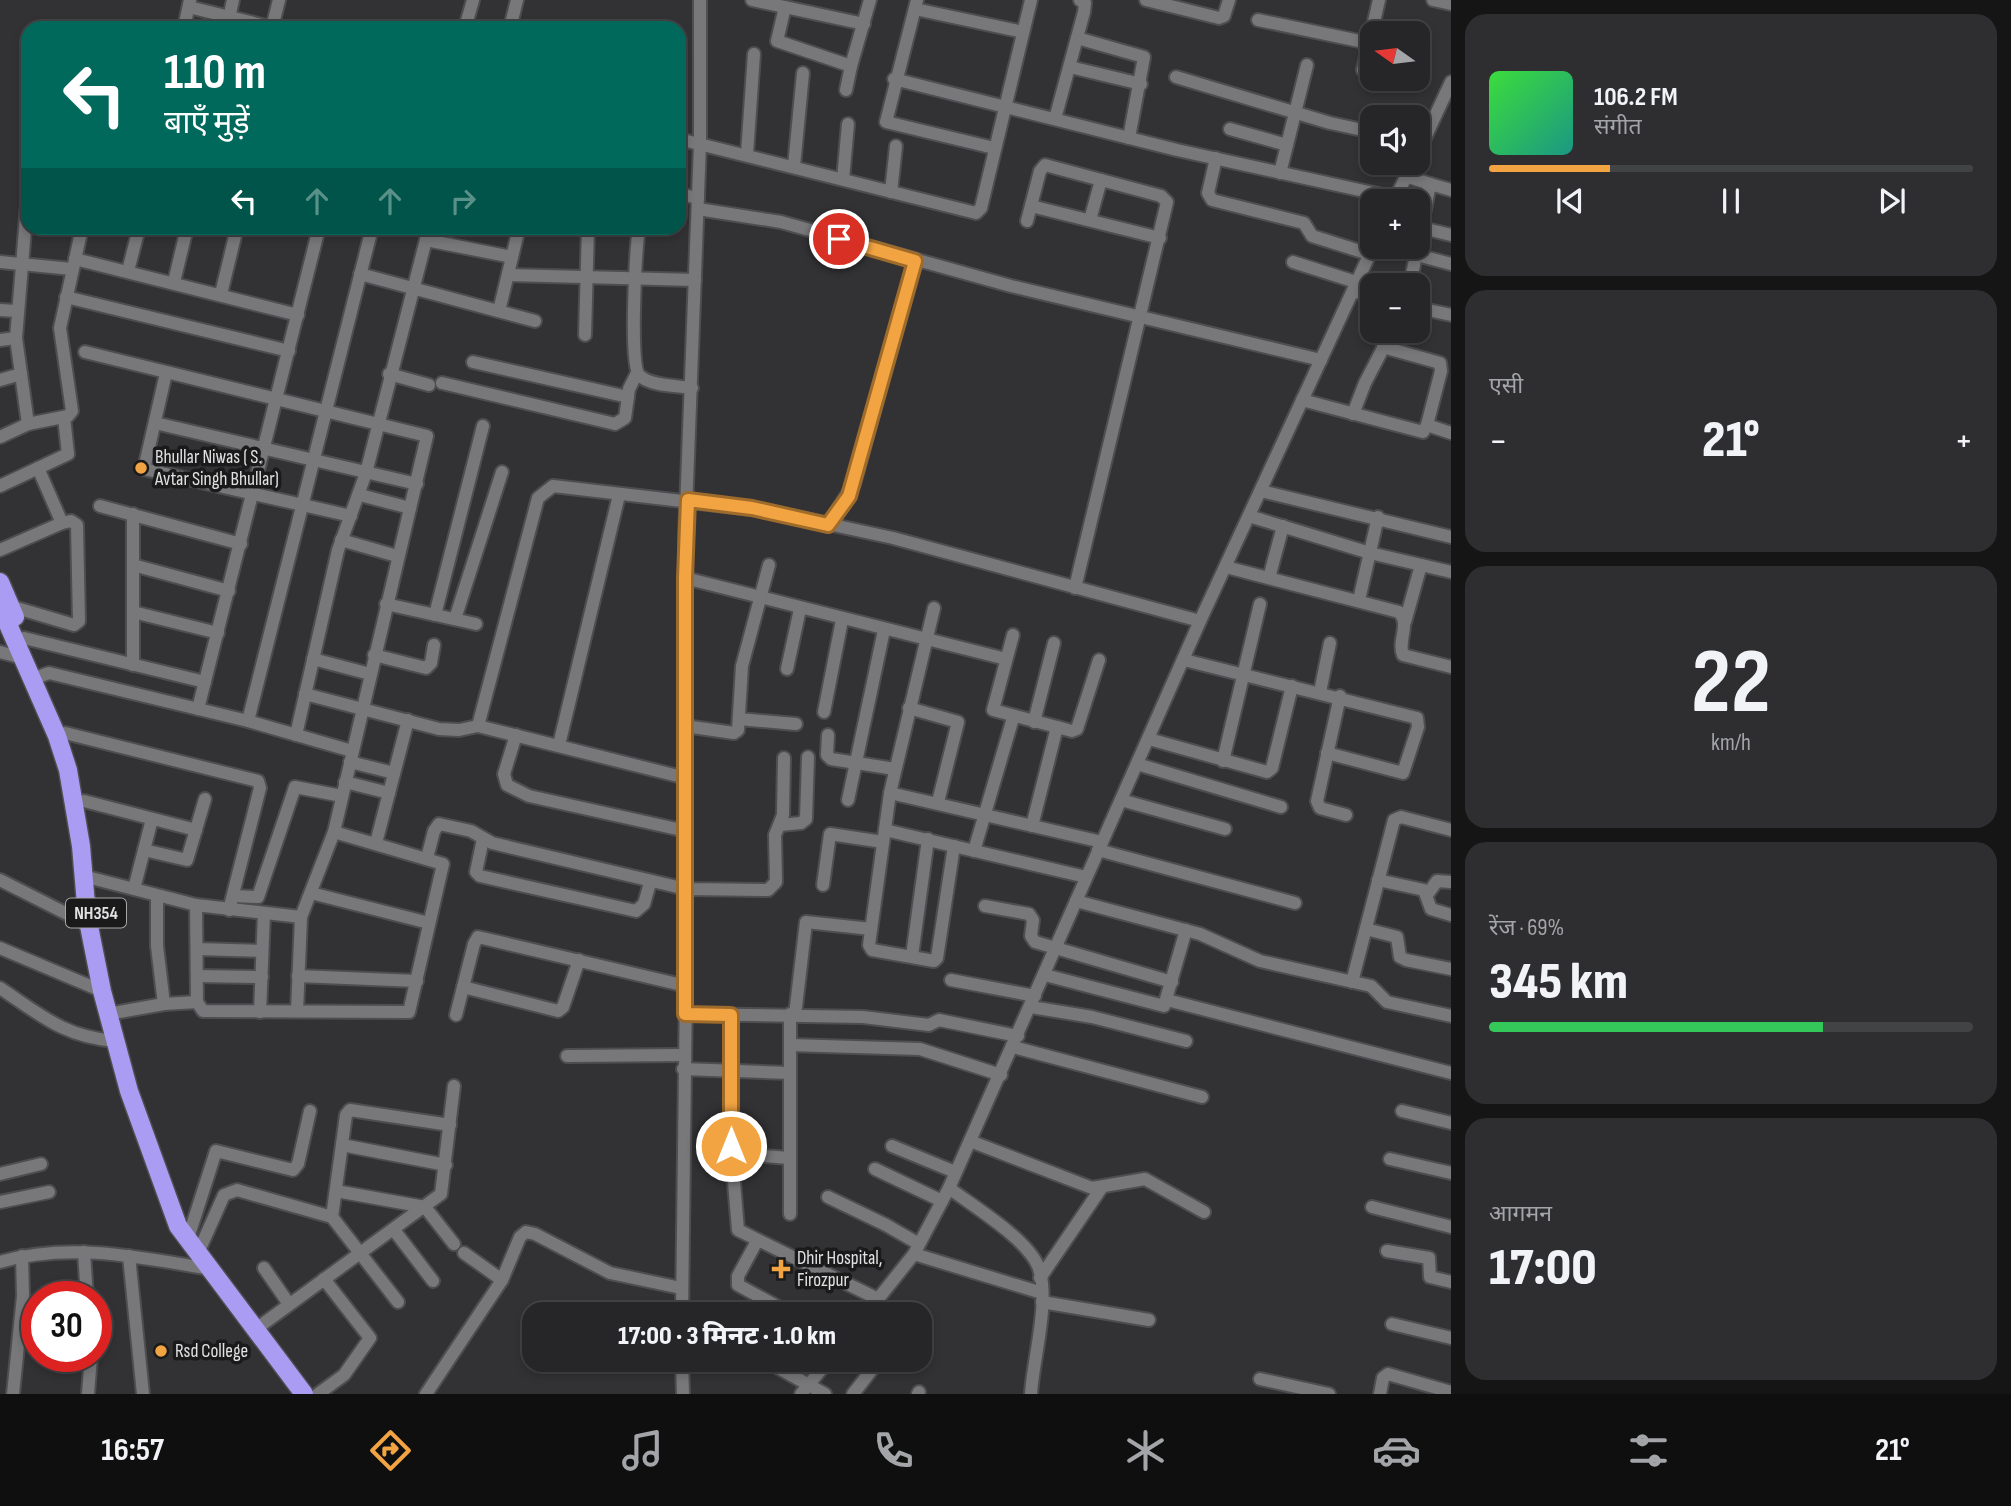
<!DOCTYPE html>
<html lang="hi">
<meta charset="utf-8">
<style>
:root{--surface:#262628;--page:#2e2e30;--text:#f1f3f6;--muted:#a4a5a8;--line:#424345;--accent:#f3a442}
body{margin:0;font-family:"Sofia Sans Condensed","Noto Sans Devanagari",sans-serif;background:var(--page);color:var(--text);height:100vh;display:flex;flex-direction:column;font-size:26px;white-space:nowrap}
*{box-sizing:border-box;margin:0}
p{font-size:23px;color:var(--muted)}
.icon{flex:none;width:38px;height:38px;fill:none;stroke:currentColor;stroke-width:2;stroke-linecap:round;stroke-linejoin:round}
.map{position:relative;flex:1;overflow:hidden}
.panel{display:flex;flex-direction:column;gap:14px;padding:14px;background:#151516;width:560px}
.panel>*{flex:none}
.banner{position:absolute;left:21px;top:21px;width:665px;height:214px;border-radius:21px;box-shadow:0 4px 10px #0003,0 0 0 2px var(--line);background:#00695c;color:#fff;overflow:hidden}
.needle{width:46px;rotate:284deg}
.fabs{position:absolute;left:1360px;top:21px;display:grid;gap:14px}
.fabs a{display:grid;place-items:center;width:70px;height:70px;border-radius:14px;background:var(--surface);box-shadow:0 4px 10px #0003,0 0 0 2px var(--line);font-size:35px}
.speed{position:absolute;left:21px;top:1281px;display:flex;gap:14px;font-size:35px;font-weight:700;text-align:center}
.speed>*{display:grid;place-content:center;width:91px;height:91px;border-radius:50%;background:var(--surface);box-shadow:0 4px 10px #0003,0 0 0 2px var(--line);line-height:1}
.speed .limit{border:10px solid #d22;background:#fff;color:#111}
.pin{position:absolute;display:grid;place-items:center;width:60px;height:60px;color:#fff;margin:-30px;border:4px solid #fff;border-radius:50%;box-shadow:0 2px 7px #0007}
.me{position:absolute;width:77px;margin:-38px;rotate:0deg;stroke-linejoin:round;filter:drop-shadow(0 0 5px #0008)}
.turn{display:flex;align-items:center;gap:24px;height:147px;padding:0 28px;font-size:32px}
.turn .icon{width:91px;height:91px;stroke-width:2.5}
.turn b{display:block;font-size:49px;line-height:60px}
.lanes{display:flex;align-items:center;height:66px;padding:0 28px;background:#0003;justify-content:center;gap:35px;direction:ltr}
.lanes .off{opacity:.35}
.big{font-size:52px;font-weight:800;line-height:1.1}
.panel .widget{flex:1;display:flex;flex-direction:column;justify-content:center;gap:10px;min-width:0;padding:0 24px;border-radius:21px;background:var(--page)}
.panel .dial{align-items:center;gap:0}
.dial b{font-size:91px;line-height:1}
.song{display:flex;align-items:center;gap:21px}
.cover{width:84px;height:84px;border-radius:10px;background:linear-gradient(135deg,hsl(120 70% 55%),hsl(170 70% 35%))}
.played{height:7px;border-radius:4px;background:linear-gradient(90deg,var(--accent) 25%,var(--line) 25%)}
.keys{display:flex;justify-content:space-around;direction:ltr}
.heat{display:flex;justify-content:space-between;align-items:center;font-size:38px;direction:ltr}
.charge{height:10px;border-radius:5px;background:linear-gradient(90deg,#34c759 69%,var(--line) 0)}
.trip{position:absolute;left:522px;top:1302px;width:410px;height:70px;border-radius:21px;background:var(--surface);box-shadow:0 4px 10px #0003,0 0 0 2px var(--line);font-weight:800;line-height:70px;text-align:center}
.dock{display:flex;height:112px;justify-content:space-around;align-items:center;background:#0f0f10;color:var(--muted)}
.dock .icon{width:49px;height:49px}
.dock .active{color:var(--accent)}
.dock b{font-size:32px;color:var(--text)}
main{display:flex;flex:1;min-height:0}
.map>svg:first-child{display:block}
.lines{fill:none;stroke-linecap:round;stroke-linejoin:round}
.minor-casing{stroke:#4e4e51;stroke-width:16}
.highway-casing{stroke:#4e4e51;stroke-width:21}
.minor{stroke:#78787b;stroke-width:12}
.highway{stroke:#aa9cf2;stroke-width:18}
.route-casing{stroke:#9e6b2b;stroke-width:18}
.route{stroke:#f3a442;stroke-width:12}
.poi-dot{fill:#f3a442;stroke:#1a1a1b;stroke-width:2.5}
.labels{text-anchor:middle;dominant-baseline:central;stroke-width:7;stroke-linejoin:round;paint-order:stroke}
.shield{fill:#1a1a1b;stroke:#a6a6a8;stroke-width:2}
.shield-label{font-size:18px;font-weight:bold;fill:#e2e2e4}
.poi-label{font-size:19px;fill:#e2e2e4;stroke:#1a1a1b;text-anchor:start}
</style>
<main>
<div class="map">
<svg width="1451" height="1394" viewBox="0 0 1451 1394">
<rect width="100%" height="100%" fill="#323235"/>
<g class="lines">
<g class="minor-casing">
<g id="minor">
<polyline points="752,0 864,24"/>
<polyline points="917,0 886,122 994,148"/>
<polyline points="1146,0 1219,18 1224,16 1229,0"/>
<polyline points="1433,0 1451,4"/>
<polyline points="189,7 274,28"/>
<polyline points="785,7 777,41 851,66 846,90"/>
<polyline points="915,9 1023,32"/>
<polyline points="229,18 233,0"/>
<polyline points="1258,20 1369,43"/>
<polyline points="184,28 190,0"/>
<polyline points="272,28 279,0"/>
<polyline points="465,28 473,0"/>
<polyline points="510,28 517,0"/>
<polyline points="1077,38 1144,57 1129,138"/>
<polyline points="851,66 870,0"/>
<polyline points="1070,67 1141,84"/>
<polyline points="1363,70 1379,0"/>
<polyline points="1176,77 1330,123 1372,132"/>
<polyline points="894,79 1177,150 1396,198"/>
<polyline points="1055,119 1084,12 1085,3 1080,0"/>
<polyline points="1230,129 1287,145"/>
<polyline points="679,139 976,213 981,208 1031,0"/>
<polyline points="1418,153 1451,82"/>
<polyline points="747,154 754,54"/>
<polyline points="1216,158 1208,193 1212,200 1304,223 1312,236 1369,254"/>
<polyline points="794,166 803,73"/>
<polyline points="1280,173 1307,65"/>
<polyline points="1406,176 1430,184 1410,285"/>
<polyline points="843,179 848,124"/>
<polyline points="1430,184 1451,190"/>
<polyline points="891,192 896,146"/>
<polyline points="679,194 698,198"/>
<polyline points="1394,201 1413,163"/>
<polyline points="27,205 16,338 28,424"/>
<polyline points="1031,206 1160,238"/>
<polyline points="698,209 781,222 1011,286 1321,360"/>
<polyline points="1090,220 1101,180"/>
<polyline points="1027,221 1040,171 1045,165 1161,196 1167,202 1075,588"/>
<path d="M639,228c-3,20 -10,135 0,147 10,11 39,11 53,13"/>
<polyline points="1422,228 1451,235"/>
<polyline points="426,240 512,257"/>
<polyline points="1417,255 1451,264"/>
<polyline points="75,259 298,315"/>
<polyline points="0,262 72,269"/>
<polyline points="1293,262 1356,282"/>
<polyline points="128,271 139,228"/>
<polyline points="360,274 535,321"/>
<polyline points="509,275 695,280"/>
<polyline points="174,282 187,228"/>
<polyline points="1353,291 1372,296"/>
<polyline points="221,294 237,228"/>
<polyline points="66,297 289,351"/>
<polyline points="1418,308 1451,315"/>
<polyline points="0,310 16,311"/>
<polyline points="499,311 519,228"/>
<polyline points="585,335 588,228"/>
<polyline points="0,340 16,338"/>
<polyline points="85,352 427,436 334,832 301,917 297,1011"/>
<polyline points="473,362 628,397"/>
<polyline points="166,373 144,469 351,516"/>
<polyline points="389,374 429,385"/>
<polyline points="0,380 21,374"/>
<polyline points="442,383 615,424 625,418 629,389 637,373"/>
<polyline points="1302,400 1423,432 1427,425 1441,371 1440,363 1383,347"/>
<polyline points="1353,414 1365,383 1392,331"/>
<polyline points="155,423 417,484"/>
<polyline points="1427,425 1451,433"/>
<polyline points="0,437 28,424 68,416 72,411 60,328 82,228"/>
<polyline points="0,486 68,454 64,417"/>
<polyline points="1261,491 1451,537"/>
<polyline points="360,495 410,508"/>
<polyline points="100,506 241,544"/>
<polyline points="133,514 133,665"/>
<polyline points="1249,516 1370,553 1451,572"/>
<polyline points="828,525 854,484 915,261"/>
<polyline points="341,540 397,556"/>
<polyline points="0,550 62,523 38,468"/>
<polyline points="133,565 229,591"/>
<path d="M1226,567l173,45c12,12 -2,29 4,43l48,12"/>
<polyline points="685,578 1006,659"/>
<polyline points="1269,578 1283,526"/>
<polyline points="1359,600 1378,517"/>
<polyline points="386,604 476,624"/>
<polyline points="10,606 74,625 79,621 77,525 71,521 62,523"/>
<polyline points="934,608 890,793 869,945 872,950 934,961 937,958 954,846"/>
<polyline points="133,612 218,633"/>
<polyline points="435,615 483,426"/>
<polyline points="455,619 502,472"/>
<polyline points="1405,622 1421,565"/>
<polyline points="1013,635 993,710 1057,727"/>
<polyline points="24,638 205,682"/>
<polyline points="0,652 23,658"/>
<polyline points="374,655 426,668 431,663 434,645"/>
<polyline points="313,659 370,674"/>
<polyline points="1184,660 1417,718 1418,727 1403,773 1327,753"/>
<polyline points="787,669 800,609"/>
<polyline points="32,679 49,673 248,721 352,751"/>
<polyline points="1320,692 1330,643"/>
<polyline points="305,694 439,729 459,730 478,726 686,778"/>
<polyline points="1340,696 1317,801 1320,808 1346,815"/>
<polyline points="909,708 958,722 938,802"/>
<polyline points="198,709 319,228"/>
<polyline points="824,712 842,620"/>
<polyline points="739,719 796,724"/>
<polyline points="248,721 372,228"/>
<polyline points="1034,722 1054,643"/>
<polyline points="478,726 538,498 553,486 768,511 893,538 1200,621"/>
<polyline points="685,726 734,733 738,730 742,666 769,565"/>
<polyline points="65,733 258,781 260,788 229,910"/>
<polyline points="296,735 338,550 366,473 429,228"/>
<polyline points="516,735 504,774 507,785 529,796 686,831"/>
<polyline points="828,735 827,755 831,759 895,769"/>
<polyline points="1149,739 1267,772 1272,768 1292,686"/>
<polyline points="559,745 619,495"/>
<polyline points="1223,761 1260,604"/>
<polyline points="350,762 394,773"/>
<polyline points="1137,764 1281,807"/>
<polyline points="345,782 389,793"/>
<polyline points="890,793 1102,842"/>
<polyline points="848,800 884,630"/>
<polyline points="1121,800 1225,829"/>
<polyline points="84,801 196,830"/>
<polyline points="780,825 801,823 806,819 808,757"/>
<polyline points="1032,826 1057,727 1072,731 1077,729 1099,660"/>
<polyline points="885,830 1086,877"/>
<polyline points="483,839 476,872 480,876 636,911 644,904 650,883"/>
<polyline points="376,843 408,720"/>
<polyline points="144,850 187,860 205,799"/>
<polyline points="1098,850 1295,903"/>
<polyline points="974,851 1013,718"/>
<polyline points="427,858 434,831 439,824 471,831 492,843 686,889 768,890 776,882 775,835 783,815 784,758"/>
<polyline points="91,878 196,905 301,917"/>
<polyline points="0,880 89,925"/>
<polyline points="1378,880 1424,890 1431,909 1451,915"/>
<polyline points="823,885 830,834 883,842"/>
<polyline points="134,889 152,819"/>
<polyline points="311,893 429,923"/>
<polyline points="1427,895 1437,881 1451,882"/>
<polyline points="157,896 157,946 164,1004"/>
<polyline points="233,896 258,897 295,787 342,796"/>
<polyline points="1076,901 1200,934 1260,961 1371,986 1387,1002 1451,1016"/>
<polyline points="196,905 197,1002 203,1011 409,1012 443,864 334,832"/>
<polyline points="985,906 1029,914 1033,920 1031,936 1035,942 1172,982"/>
<polyline points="1366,929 1397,937 1400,957 1406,960 1451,969"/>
<polyline points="0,948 102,991"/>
<polyline points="197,949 262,951"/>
<polyline points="912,956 928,839"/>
<polyline points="1045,975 1164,1006 1186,930"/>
<polyline points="197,976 262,977"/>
<polyline points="298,976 417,981"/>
<polyline points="951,980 1035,996"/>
<polyline points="1352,982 1394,820 1401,817 1451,830"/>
<polyline points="463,987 558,1011 563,1007 579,960"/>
<path d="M0,988c42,28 63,48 114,53"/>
<polyline points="1167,1000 1451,1073"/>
<polyline points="1031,1007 1092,1017 1186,1041"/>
<polyline points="260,1012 264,913"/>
<polyline points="108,1014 164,1004 197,1002"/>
<polyline points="685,1014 863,1017 929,1025 939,1020 1018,1036"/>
<polyline points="456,1015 474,944 478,937 686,986"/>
<polyline points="731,1015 731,1146 738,1230 878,1299"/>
<polyline points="795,1015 806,922 871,929"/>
<polyline points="790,1045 920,1049 1001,1075"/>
<polyline points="1013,1047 1202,1097"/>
<polyline points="567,1056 684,1055"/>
<polyline points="683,1069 789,1073"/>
<polyline points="1402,1111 1451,1123"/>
<polyline points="970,1141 1092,1188 1145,1179 1204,1212"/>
<polyline points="342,1145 446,1165"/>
<polyline points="892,1146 955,1172"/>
<polyline points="732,1153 788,1158"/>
<polyline points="1390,1159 1451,1173"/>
<polyline points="875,1169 942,1201"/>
<polyline points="0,1174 41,1164"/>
<path d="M949,1188c24,18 77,50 89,78 13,32 -5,93 -7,128"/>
<polyline points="336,1191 425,1207 454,1244"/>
<polyline points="828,1197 886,1225 919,1244"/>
<polyline points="0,1202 49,1192"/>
<polyline points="1372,1207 1451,1227"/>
<polyline points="790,1214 790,1014"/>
<polyline points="332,1217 346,1115 350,1110 450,1125"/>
<polyline points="394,1230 433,1281"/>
<polyline points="190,1232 216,1151 293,1170 298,1164 310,1111"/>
<polyline points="757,1241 738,1276 738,1285 791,1314"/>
<polyline points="1387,1251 1429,1258 1430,1277 1451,1282"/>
<polyline points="84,1252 87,1297"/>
<polyline points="198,1253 224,1195 237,1190 332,1217 398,1302"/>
<polyline points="464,1253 502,1280"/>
<polyline points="914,1254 1042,1293"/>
<polyline points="129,1256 143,1394"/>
<path d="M0,1262c70,-20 139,-5 210,7"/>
<polyline points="264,1268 289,1304"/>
<polyline points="1040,1278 1102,1187"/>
<polyline points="1042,1302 1149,1320"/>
<polyline points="682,1314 686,986 685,536 700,143 700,0"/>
<polyline points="866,1314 914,1254 949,1188 1200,621 1373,247"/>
<polyline points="1392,1324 1451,1338"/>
<polyline points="256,1329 441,1194 454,1086"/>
<polyline points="682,1360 683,1394"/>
<polyline points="764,1360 825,1394"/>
<polyline points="1260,1379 1329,1394"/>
<polyline points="13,1394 23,1296 22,1256"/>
<polyline points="88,1394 91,1356"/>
<polyline points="318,1394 344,1375 370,1338 324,1279"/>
<polyline points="426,1394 502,1280 520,1237 526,1232 535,1234 610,1273 681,1288"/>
<polyline points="801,1394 829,1360"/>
<polyline points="853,1394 877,1363"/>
<polyline points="918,1394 919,1392"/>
<polyline points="1380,1394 1383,1378 1388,1374 1451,1392"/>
</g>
</g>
<g class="highway-casing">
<g id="highway">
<polyline points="0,582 15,617"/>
<polyline points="0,606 57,736 68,770 81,846 87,916 102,991 129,1091 178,1226 304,1394"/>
</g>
</g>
<use href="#minor" class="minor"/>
<use href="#highway" class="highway"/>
</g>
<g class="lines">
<g class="route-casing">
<polyline id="route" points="731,1146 731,1015 685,1014 685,578 688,500 752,508 828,525 849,496 915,261 839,239"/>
</g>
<use href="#route" class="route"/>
</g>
<g class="poi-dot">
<circle cx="141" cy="468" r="7"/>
<path d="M777.5 1258.5h7v7h7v7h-7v7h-7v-7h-7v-7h7z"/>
<circle cx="161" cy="1351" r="7"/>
</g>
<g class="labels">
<rect class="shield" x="66" y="898.5" width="60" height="29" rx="5"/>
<g class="shield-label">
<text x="96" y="913">NH354</text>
</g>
<g class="poi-label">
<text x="155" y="457">Bhullar Niwas ( S.<tspan x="155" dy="22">Avtar Singh Bhullar)</tspan></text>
<text x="797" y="1258">Dhir Hospital,<tspan x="797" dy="22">Firozpur</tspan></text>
<text x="175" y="1351">Rsd College</text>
</g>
</g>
</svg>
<div class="fabs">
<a><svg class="needle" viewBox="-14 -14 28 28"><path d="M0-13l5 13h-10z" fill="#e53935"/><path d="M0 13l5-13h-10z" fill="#a4a5a8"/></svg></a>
<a><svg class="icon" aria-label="sound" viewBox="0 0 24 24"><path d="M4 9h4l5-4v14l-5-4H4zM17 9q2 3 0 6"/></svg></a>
<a>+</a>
<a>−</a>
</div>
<div class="speed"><div class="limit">30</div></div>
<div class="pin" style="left:839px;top:239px;background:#d93025"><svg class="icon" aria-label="arrive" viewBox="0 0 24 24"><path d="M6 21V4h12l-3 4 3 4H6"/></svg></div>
<svg class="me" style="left:731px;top:1146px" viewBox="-20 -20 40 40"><circle r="17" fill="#f3a442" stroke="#fff" stroke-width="3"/><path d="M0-11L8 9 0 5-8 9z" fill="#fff"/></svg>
<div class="trip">17:00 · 3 मिनट · 1.0 km</div>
<div class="banner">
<div class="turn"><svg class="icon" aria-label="left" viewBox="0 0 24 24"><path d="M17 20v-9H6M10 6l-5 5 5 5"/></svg><div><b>110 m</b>बाएँ मुड़ें</div></div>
<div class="lanes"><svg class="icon" aria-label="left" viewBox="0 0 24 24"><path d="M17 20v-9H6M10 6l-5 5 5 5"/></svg><svg class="icon off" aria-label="ahead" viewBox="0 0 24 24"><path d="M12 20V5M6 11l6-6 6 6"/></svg><svg class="icon off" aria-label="ahead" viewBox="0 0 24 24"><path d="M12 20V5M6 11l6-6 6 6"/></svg><svg class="icon off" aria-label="right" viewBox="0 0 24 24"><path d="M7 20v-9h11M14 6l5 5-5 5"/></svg></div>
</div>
</div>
<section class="panel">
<div class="widget">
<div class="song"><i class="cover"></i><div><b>106.2 FM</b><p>संगीत</p></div></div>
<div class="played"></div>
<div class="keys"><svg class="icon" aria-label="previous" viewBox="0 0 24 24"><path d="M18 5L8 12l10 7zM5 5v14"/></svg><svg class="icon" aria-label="pause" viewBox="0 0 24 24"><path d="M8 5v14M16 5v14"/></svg><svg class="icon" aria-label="next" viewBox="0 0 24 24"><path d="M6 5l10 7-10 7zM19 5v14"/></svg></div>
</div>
<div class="widget"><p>एसी</p>
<div class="heat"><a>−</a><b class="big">21°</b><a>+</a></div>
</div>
<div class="widget dial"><b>22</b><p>km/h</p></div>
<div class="widget"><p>रेंज · 69%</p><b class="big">345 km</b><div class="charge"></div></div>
<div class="widget"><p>आगमन</p><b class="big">17:00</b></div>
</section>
</main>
<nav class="dock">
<b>16:57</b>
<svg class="icon active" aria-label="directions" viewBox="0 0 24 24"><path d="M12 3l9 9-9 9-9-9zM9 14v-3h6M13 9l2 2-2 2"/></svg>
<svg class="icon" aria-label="music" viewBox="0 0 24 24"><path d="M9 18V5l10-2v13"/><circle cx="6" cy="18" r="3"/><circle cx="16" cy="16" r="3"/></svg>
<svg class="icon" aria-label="phone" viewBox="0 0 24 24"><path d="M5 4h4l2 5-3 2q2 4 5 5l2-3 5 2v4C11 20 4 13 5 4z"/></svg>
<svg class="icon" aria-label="climate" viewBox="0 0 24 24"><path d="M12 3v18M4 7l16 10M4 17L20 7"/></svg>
<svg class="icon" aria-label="car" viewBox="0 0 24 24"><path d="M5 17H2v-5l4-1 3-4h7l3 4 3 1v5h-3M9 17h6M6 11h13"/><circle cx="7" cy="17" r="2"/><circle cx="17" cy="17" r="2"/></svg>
<svg class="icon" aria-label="filters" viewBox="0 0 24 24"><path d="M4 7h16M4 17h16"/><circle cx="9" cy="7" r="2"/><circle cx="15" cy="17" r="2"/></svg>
<b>21°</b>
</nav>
